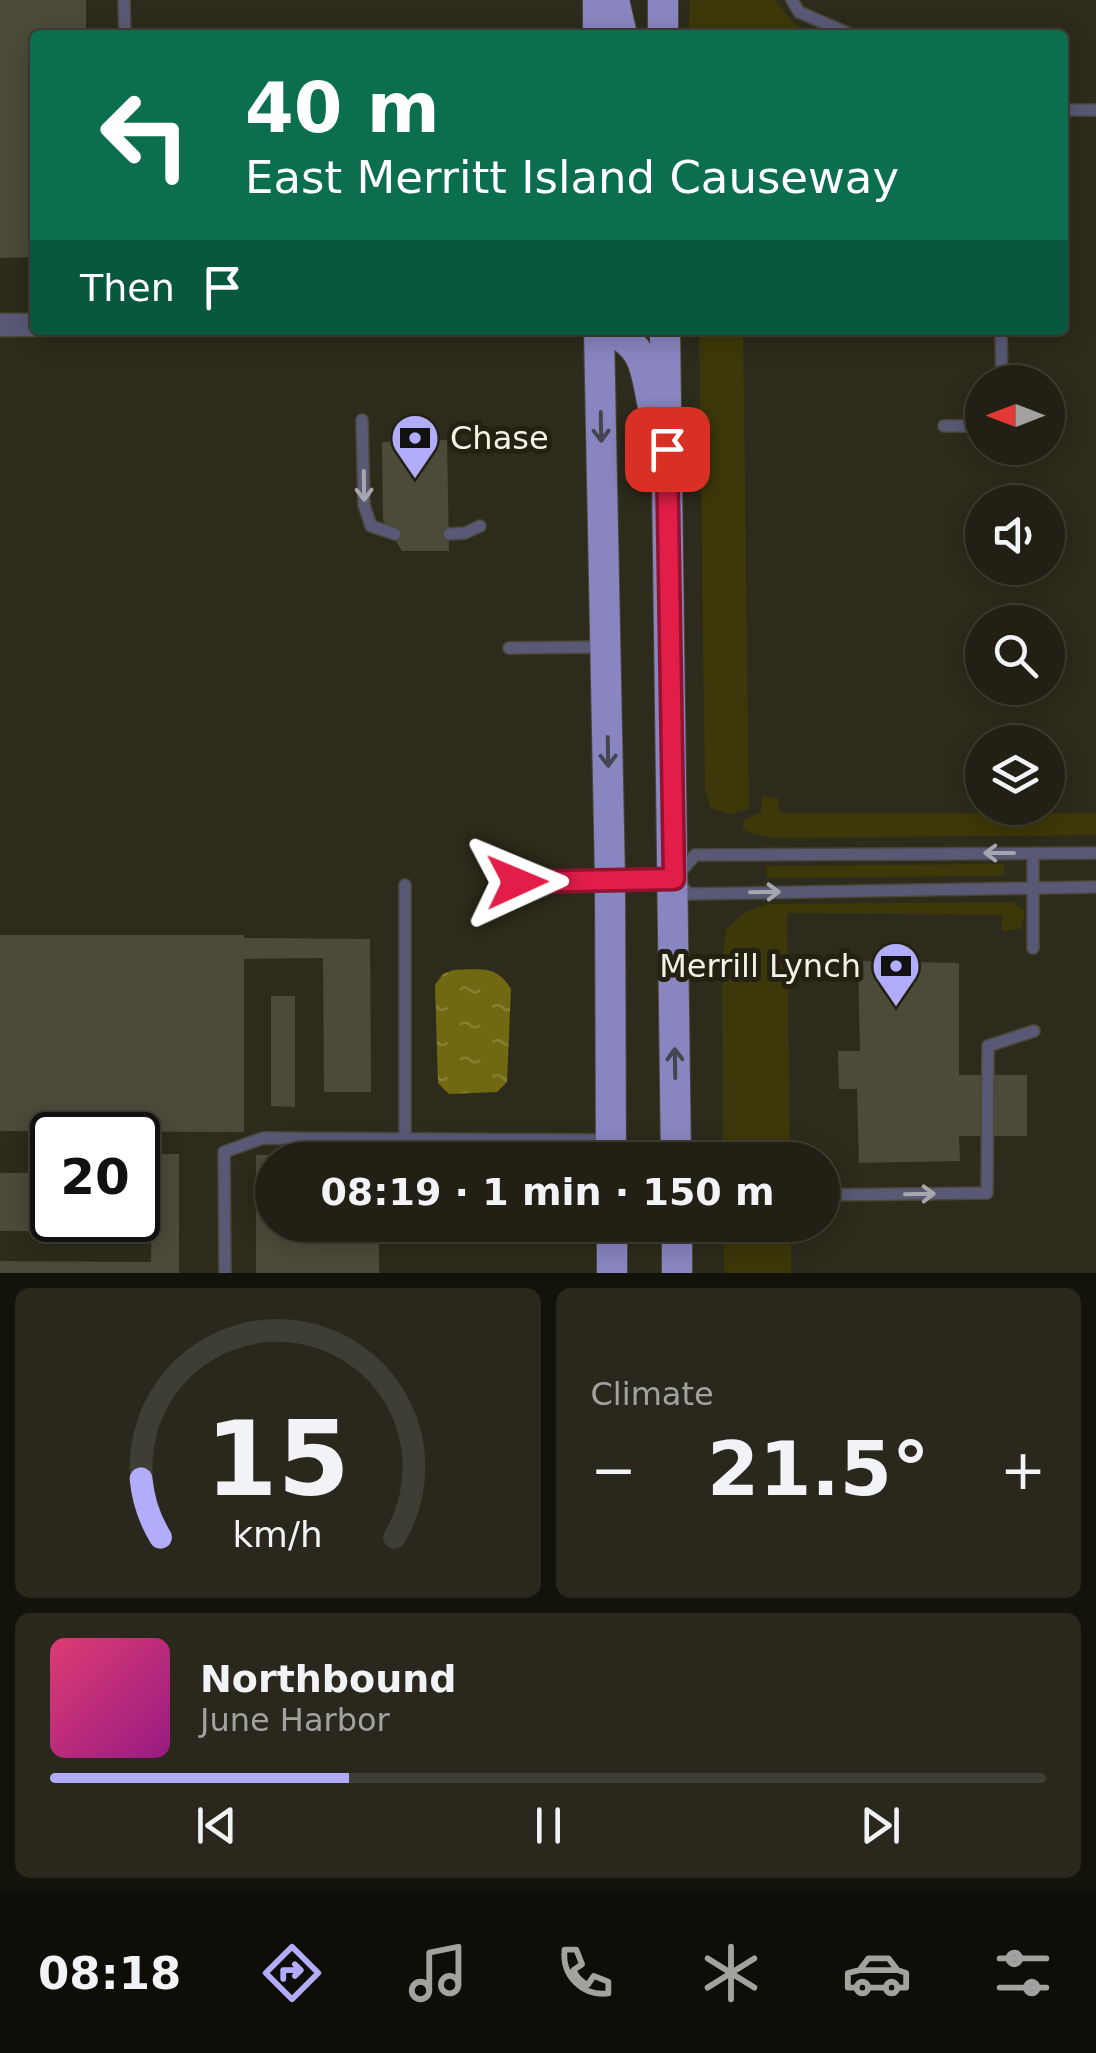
<!DOCTYPE html>
<meta charset="utf-8">
<style>
:root{--surface:#222014;--page:#2a281d;--text:#f1f3f6;--muted:#a2a3a0;--line:#3f3e34;--accent:#b1adfa}
body{margin:0;font-family:"DejaVu Sans",sans-serif;background:var(--page);color:var(--text);height:100vh;display:flex;flex-direction:column;font-size:38px;white-space:nowrap}
*{box-sizing:border-box;margin:0}
p{font-size:32px;color:var(--muted)}
.icon{flex:none;width:55px;height:55px;fill:none;stroke:currentColor;stroke-width:2;stroke-linecap:round;stroke-linejoin:round}
.map{position:relative;height:1273px;overflow:hidden}
.details{display:flex;flex-direction:column;gap:15px;padding:15px;background:#13120b;flex:1}
.details>*{flex:none}
.guide{position:absolute;left:30px;top:30px;width:1038px;height:305px;border-radius:10px;box-shadow:0 5px 25px #0003,0 0 0 2px var(--line);background:#0b6e4f;color:#fff;overflow:hidden}
.needle{width:65px;rotate:270deg}
.buttons{position:absolute;left:965px;top:365px;display:grid;gap:20px}
.buttons a{display:grid;place-items:center;width:100px;height:100px;border-radius:50%;background:var(--surface);box-shadow:0 5px 25px #0003,0 0 0 2px var(--line);font-size:50px}
.speed{position:absolute;left:30px;top:1112px;display:flex;gap:20px;font-size:50px;font-weight:700;text-align:center}
.speed>*{display:grid;place-content:center;width:130px;height:130px;border-radius:50%;background:var(--surface);box-shadow:0 5px 25px #0003,0 0 0 2px var(--line);line-height:1}
.speed .limit{border:5px solid #111;border-radius:15px;background:#fff;color:#111}
.pin{position:absolute;display:grid;place-items:center;width:85px;height:85px;color:#fff;margin:-42px;border-radius:20px;box-shadow:0 5px 15px #0006}
.me{position:absolute;width:110px;margin:-55px;rotate:89deg;stroke-linejoin:round;filter:drop-shadow(0 0 8px #0008)}
.turn{display:flex;align-items:center;gap:35px;height:210px;padding:0 50px;font-size:45px}
.turn .icon{width:130px;height:130px;stroke-width:2.5}
.turn b{display:block;font-size:70px;line-height:85px}
.then{display:flex;align-items:center;height:95px;padding:0 50px;background:#0003;gap:20px;font-size:38px}
.big{font-size:75px;font-weight:700;line-height:1.1}
.details .tile{flex:1;display:flex;flex-direction:column;justify-content:center;gap:15px;min-width:0;padding:0 35px;border-radius:15px;background:var(--page)}
.details .dial{align-items:center;gap:0}
.dial svg{height:260px;overflow:visible;fill:none;stroke:var(--line);stroke-width:7;stroke-linecap:round;text-anchor:middle}
.dial text{fill:var(--text);stroke:none}
.song{display:flex;align-items:center;gap:30px}
.cover{width:120px;height:120px;border-radius:15px;background:linear-gradient(135deg,hsl(340 70% 55%),hsl(310 70% 35%))}
.played{height:10px;border-radius:5px;background:linear-gradient(90deg,var(--accent) 30%,var(--line) 30%)}
.keys{display:flex;justify-content:space-around;direction:ltr}
.heat{display:flex;justify-content:space-between;align-items:center;font-size:55px;direction:ltr}
.details .tiles{flex:1;display:grid;gap:15px;grid-template-columns:1fr 1fr}
.tile:last-child{grid-column:span 2}
.trip{position:absolute;left:255px;top:1142px;width:585px;height:100px;border-radius:50px;background:var(--surface);box-shadow:0 5px 25px #0003,0 0 0 2px var(--line);font-weight:700;line-height:100px;text-align:center}
.dock{display:flex;height:160px;justify-content:space-around;align-items:center;background:#0e0d08;color:var(--muted)}
.dock .icon{width:70px;height:70px}
.dock .on{color:var(--accent)}
.dock b{font-size:45px;color:var(--text)}
.map>svg:first-child{display:block}
.grass{fill:#3d3809}
.water{fill:url(#water-ripples)}
.building{fill:#4c4b3a}
.lines{fill:none;stroke-linecap:round;stroke-linejoin:round}
.service-casing{stroke:#494738;stroke-width:14}
.minor-casing{stroke:#494738;stroke-width:25}
.primary-casing{stroke:#494738;stroke-width:32}
.service{stroke:#595975;stroke-width:11}
.minor{stroke:#595975;stroke-width:22}
.primary{stroke:#8885c0;stroke-width:30}
.oneway{stroke:#46444f}
.oneway2{stroke:#a6a6ae}
.route-casing{stroke:#92132f;stroke-width:25}
.route{stroke:#e11d48;stroke-width:18}
.labels{text-anchor:middle;dominant-baseline:central;stroke-width:10;stroke-linejoin:round;paint-order:stroke}
.poi-label{font-size:32px;fill:#f3f2e7;stroke:#232112;text-anchor:start}
</style>
<div class="map">
<svg width="1096" height="1273" viewBox="0 0 1096 1273">
<defs>
<pattern id="water-ripples" width="26" height="14" patternUnits="userSpaceOnUse" patternTransform="scale(2.5)"><rect width="26" height="14" fill="#716911"/><path d="M2 4q2-2 4 0t4 0M15 11q2-2 4 0t4 0" fill="none" stroke="#867f34"/></pattern>
</defs>
<rect width="100%" height="100%" fill="#2d2b1b"/>
<g class="grass">
<polygon points="690,0 775,0 792,21 811,35 693,35 689,28"/>
<polygon points="699,330 743,330 749,809 730,814 711,808 705,790"/>
<polygon points="762,796 778,798 780,813 1096,813 1096,835 776,838 749,833 743,829 743,821 761,812"/>
<polygon points="1004,864 1004,876 767,878 766,866"/>
<polygon points="1013,902 1025,911 1021,929 1002,931 1002,915 787,913 790,1160 723,1160 722,961 726,930 745,912 769,904"/>
<polygon points="723,1225 791,1225 791,1273 724,1273"/>
</g>
<path class="water" d="M453,970c26,0 43,-6 58,19l-4,93 -10,10 -48,2 -11,-11 -3,-98 8,-11z"/>
<g class="building">
<polygon points="0,0 86,0 86,35 35,35 35,257 0,258"/>
<polygon points="447,440 449,551 402,551 383,520 382,442"/>
<polygon points="0,935 244,935 244,938 370,939 371,1092 324,1092 323,958 244,959 244,1132 0,1131"/>
<polygon points="858,961 959,963 959,1075 1027,1075 1027,1136 959,1136 960,1161 859,1163 857,1089 839,1089 838,1051 860,1051"/>
<polygon points="271,996 295,996 295,1107 271,1106"/>
<polygon points="152,1154 179,1154 179,1273 0,1273 0,1261 151,1262"/>
<polygon points="256,1155 372,1155 372,1160 272,1160 272,1225 379,1225 379,1273 256,1273"/>
<polygon points="0,1173 52,1173 52,1220 118,1220 118,1231 0,1231"/>
</g>
<g class="lines">
<g class="service-casing">
<g id="service">
<polyline points="124,0 125,35"/>
<polyline points="792,0 799,12 847,33 847,35"/>
<polyline points="1062,110 1096,110"/>
<polyline points="1001,330 1002,382"/>
<polyline points="362,420 364,505 371,526 395,534"/>
<polyline points="944,426 967,426 982,420"/>
<polyline points="449,534 465,533 480,526"/>
<polyline points="509,648 601,647"/>
<polyline points="1033,853 1033,948"/>
<polyline points="679,874 695,855 1096,853"/>
<polyline points="517,882 674,879 689,894 1096,887"/>
<polyline points="405,885 405,1138"/>
<polyline points="822,1195 987,1193 988,1046 1034,1031"/>
<polyline points="225,1273 224,1152 263,1138 607,1140"/>
</g>
</g>
<g class="minor-casing">
<polyline id="minor" points="0,325 35,325"/>
</g>
<g class="primary-casing">
<g id="primary">
<polyline points="598,0 598,35"/>
<polyline points="614,0 622,35"/>
<polyline points="663,0 663,35"/>
<polyline points="599,330 610,880 611,1160"/>
<path d="M611,330c34,18 34,37 41,72"/>
<polyline points="665,330 676,1160"/>
<polyline points="612,1225 612,1273"/>
<polyline points="677,1225 677,1273"/>
</g>
</g>
<use href="#service" class="service"/>
<use href="#minor" class="minor"/>
<use href="#primary" class="primary"/>
</g>
<defs><path id="oneway-shaft" d="M-6 0H5M1.5-3L5.5 0L1.5 3" fill="none" stroke-width="1.6" stroke-linecap="round" stroke-linejoin="round" transform="scale(2.5)"/></defs>
<g class="oneway">
<use href="#oneway-shaft" transform="translate(601 427) rotate(89)"/>
<use href="#oneway-shaft" transform="translate(608 752) rotate(89)"/>
<use href="#oneway-shaft" transform="translate(675 1063) rotate(-91)"/>
</g>
<g class="oneway2">
<use href="#oneway-shaft" transform="translate(364 486) rotate(89)"/>
<use href="#oneway-shaft" transform="translate(999 853) rotate(180)"/>
<use href="#oneway-shaft" transform="translate(765 892) rotate(-1)"/>
<use href="#oneway-shaft" transform="translate(920 1194) rotate(-1)"/>
</g>
<g class="lines">
<g class="route-casing">
<polyline id="route" points="517,882 674,879 667,449"/>
</g>
<use href="#route" class="route"/>
</g>
<defs>
<g id="bank-pin" transform="scale(2.5)"><path d="M0 17L-7.5 6A9.5 9.5 0 1 1 7.5 6Z" fill="#b1adfa" stroke="#232112"/><path d="M-6-4H6V4H-6ZM0-2.3a2.3 2.3 0 1 0 0 4.6a2.3 2.3 0 1 0 0-4.6Z" fill="#111"/></g>
</defs>
<g fill-rule="evenodd">
<use href="#bank-pin" x="415" y="438"/>
<use href="#bank-pin" x="896" y="966"/>
</g>
<g class="labels">
<g class="poi-label">
<text x="450" y="438">Chase</text>
<text x="861" y="966" text-anchor="end">Merrill Lynch</text>
</g>
</g>
</svg>
<div class="buttons">
<a><svg class="needle" viewBox="-14 -14 28 28"><path d="M0-13l5 13h-10z" fill="#e53935"/><path d="M0 13l5-13h-10z" fill="#a2a3a0"/></svg></a>
<a><svg class="icon" aria-label="sound" viewBox="0 0 24 24"><path d="M4 9h4l5-4v14l-5-4H4zM17 9q2 3 0 6"/></svg></a>
<a><svg class="icon" aria-label="search" viewBox="0 0 24 24"><circle cx="10" cy="10" r="6"/><path d="M15 15l6 6"/></svg></a>
<a><svg class="icon" aria-label="layers" viewBox="0 0 24 24"><path d="M12 4l9 5-9 5-9-5zM3 14l9 5 9-5"/></svg></a>
</div>
<div class="speed"><div class="limit">20</div></div>
<div class="pin" style="left:667px;top:449px;background:#d93025"><svg class="icon" aria-label="arrive" viewBox="0 0 24 24"><path d="M6 21V4h12l-3 4 3 4H6"/></svg></div>
<svg class="me" style="left:517px;top:882px" viewBox="-20 -20 40 40"><path d="M0-17L14 15 0 8-14 15z" fill="#e11d48" stroke="#fff" stroke-width="4"/></svg>
<div class="trip">08:19 · 1 min · 150 m</div>
<div class="guide">
<div class="turn"><svg class="icon" aria-label="left" viewBox="0 0 24 24"><path d="M17 20v-9H6M10 6l-5 5 5 5"/></svg><div><b>40 m</b>East Merritt Island Causeway</div></div>
<div class="then">Then<svg class="icon" aria-label="arrive" viewBox="0 0 24 24"><path d="M6 21V4h12l-3 4 3 4H6"/></svg></div>
</div>
</div>
<section class="details">
<div class="tiles">
<div class="tile dial"><svg viewBox="0 0 100 80">
<path d="M14 69A42 42 0 1 1 86 69"/>
<path d="M14 69A42 42 0 0 1 8 51" stroke="#b1adfa"/>
<text x="50" y="56" font-size="32" font-weight="700">15</text>
<text x="50" y="72" font-size="11">km/h</text>
</svg></div>
<div class="tile"><p>Climate</p>
<div class="heat"><a>−</a><b class="big">21.5°</b><a>+</a></div>
</div>
<div class="tile">
<div class="song"><i class="cover"></i><div><b>Northbound</b><p>June Harbor</p></div></div>
<div class="played"></div>
<div class="keys"><svg class="icon" aria-label="previous" viewBox="0 0 24 24"><path d="M18 5L8 12l10 7zM5 5v14"/></svg><svg class="icon" aria-label="pause" viewBox="0 0 24 24"><path d="M8 5v14M16 5v14"/></svg><svg class="icon" aria-label="next" viewBox="0 0 24 24"><path d="M6 5l10 7-10 7zM19 5v14"/></svg></div>
</div>
</div>
</section>
<nav class="dock">
<b>08:18</b>
<svg class="icon on" aria-label="directions" viewBox="0 0 24 24"><path d="M12 3l9 9-9 9-9-9zM9 14v-3h6M13 9l2 2-2 2"/></svg>
<svg class="icon" aria-label="music" viewBox="0 0 24 24"><path d="M9 18V5l10-2v13"/><circle cx="6" cy="18" r="3"/><circle cx="16" cy="16" r="3"/></svg>
<svg class="icon" aria-label="phone" viewBox="0 0 24 24"><path d="M5 4h4l2 5-3 2q2 4 5 5l2-3 5 2v4C11 20 4 13 5 4z"/></svg>
<svg class="icon" aria-label="climate" viewBox="0 0 24 24"><path d="M12 3v18M4 7l16 10M4 17L20 7"/></svg>
<svg class="icon" aria-label="car" viewBox="0 0 24 24"><path d="M5 17H2v-5l4-1 3-4h7l3 4 3 1v5h-3M9 17h6M6 11h13"/><circle cx="7" cy="17" r="2"/><circle cx="17" cy="17" r="2"/></svg>
<svg class="icon" aria-label="filters" viewBox="0 0 24 24"><path d="M4 7h16M4 17h16"/><circle cx="9" cy="7" r="2"/><circle cx="15" cy="17" r="2"/></svg>
</nav>
